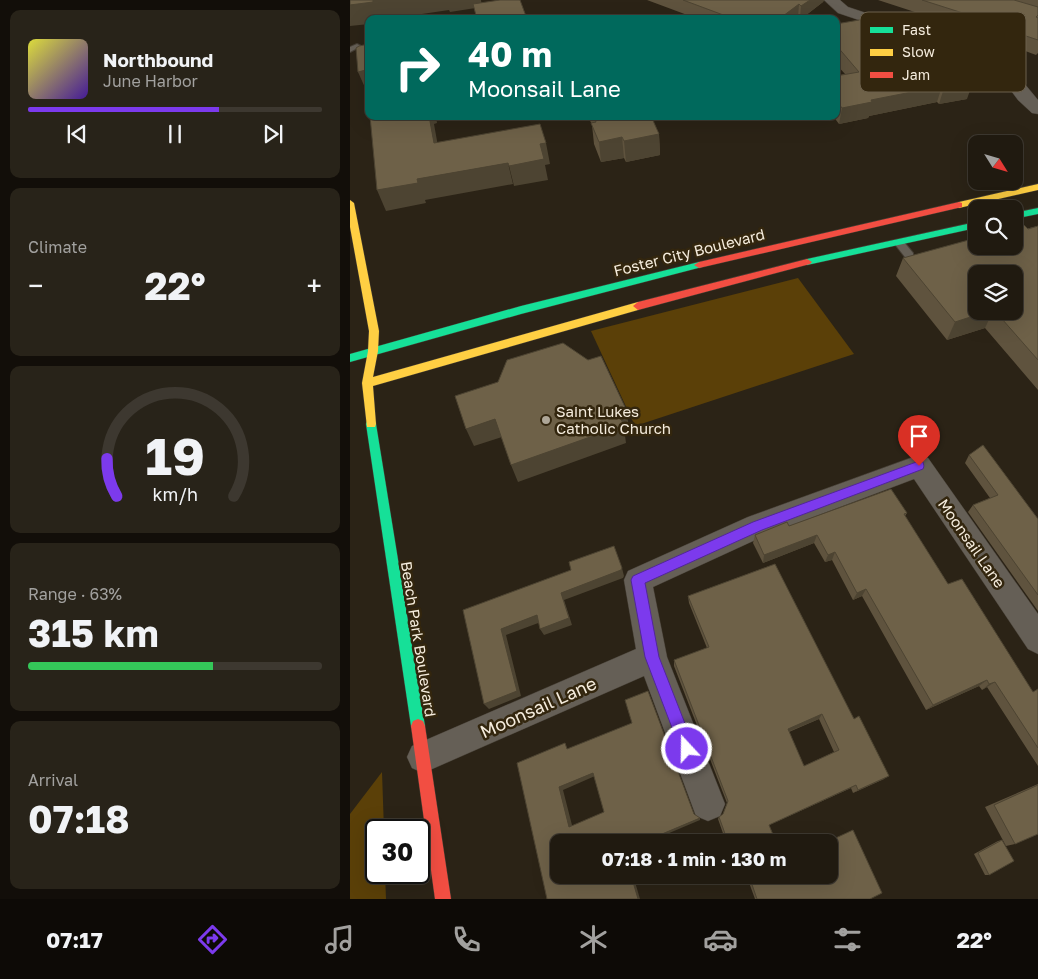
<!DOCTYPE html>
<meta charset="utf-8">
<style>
:root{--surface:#201a10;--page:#282319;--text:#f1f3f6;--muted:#a2a19f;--line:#3d3830;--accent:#7c3aed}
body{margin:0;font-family:"Golos Text",sans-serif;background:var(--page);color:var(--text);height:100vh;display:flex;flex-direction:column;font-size:19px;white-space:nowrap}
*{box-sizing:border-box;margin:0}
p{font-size:16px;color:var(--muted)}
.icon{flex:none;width:28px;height:28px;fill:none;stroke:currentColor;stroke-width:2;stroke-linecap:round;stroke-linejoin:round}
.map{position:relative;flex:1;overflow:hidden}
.drawer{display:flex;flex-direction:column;gap:10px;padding:10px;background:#120e09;width:350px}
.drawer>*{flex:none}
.banner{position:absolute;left:15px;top:15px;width:475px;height:105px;border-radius:10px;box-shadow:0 5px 20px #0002,0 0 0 1px var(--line);background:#00695c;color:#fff;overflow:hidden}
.needle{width:32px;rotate:127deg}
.buttons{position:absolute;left:618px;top:135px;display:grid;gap:10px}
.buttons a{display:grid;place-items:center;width:55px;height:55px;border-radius:10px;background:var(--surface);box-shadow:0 5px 20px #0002,0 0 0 1px var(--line);font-size:25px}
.speed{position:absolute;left:15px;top:819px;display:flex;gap:10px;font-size:25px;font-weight:700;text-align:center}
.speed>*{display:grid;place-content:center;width:65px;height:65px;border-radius:50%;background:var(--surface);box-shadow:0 5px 20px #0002,0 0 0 1px var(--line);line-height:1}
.speed .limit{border:2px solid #111;border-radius:8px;background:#fff;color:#111}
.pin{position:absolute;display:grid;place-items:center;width:42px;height:42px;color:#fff;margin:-51px -21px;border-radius:50% 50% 50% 0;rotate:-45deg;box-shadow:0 0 5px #0007}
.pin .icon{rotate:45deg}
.me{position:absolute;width:55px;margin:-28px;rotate:339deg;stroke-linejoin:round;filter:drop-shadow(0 0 4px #0008)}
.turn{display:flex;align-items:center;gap:18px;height:105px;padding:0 20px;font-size:22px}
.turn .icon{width:65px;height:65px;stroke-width:2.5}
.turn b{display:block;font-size:35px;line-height:42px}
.big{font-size:38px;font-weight:700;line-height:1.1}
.drawer .card{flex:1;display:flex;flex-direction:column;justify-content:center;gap:8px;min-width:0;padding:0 18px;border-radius:10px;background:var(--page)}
.drawer .dial{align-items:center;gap:0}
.dial svg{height:130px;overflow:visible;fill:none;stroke:var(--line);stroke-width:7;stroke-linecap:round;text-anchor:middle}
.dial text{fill:var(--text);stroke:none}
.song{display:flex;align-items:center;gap:15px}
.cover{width:60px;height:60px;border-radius:8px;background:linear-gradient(135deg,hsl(60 70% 55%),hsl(260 70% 35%))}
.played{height:5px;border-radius:2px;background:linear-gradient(90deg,var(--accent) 65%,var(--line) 65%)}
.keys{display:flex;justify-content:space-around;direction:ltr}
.heat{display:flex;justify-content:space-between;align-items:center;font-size:28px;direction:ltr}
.charge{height:8px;border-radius:4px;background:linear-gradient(90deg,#34c759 63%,var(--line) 0)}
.trip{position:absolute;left:200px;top:834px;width:288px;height:50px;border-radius:10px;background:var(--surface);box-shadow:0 5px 20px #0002,0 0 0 1px var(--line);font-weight:700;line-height:50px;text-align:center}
.menu{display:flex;height:80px;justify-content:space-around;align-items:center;background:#0d0a06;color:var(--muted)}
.menu .icon{width:35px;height:35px}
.menu .current{color:var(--accent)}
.menu b{font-size:22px;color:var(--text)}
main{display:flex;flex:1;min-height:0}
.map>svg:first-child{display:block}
.green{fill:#5b4008}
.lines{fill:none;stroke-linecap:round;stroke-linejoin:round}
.lane-casing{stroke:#443d33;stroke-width:2}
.street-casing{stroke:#443d33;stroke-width:1}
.fast-casing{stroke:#443d33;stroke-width:1}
.slow-casing{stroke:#443d33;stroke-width:1}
.jam-casing{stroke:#443d33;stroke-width:1}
.lane{fill:#655f56;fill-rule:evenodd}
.street{fill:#655f56;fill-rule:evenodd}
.fast{fill:#16e098;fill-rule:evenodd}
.slow{fill:#ffcf43;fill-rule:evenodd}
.jam{fill:#f24e42;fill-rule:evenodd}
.wall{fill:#5f533e;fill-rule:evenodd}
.shaded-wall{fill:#4d4432}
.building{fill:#6e6148;stroke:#4d4432;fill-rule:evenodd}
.route{fill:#7c3aed;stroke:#51269a}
.poi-dot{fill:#aea697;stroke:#33260e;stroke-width:2}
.labels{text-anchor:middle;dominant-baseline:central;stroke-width:5;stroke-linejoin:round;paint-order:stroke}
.street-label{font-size:15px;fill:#f5ecdd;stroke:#33260e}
.poi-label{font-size:15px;fill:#f5ecdd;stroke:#33260e;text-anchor:start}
.near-street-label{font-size:18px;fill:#f5ecdd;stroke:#33260e}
.key{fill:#33260e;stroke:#6d614c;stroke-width:1}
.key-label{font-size:14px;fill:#f5ecdd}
</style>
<main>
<section class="drawer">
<div class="card">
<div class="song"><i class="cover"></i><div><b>Northbound</b><p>June Harbor</p></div></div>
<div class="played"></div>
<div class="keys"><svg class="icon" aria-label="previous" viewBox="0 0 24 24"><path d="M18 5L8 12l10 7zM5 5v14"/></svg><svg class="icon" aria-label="pause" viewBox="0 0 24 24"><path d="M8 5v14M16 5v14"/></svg><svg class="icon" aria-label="next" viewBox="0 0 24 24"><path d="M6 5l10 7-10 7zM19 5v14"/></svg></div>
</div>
<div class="card"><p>Climate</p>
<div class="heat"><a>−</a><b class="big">22°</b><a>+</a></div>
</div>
<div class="card dial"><svg viewBox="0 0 100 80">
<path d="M14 69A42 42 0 1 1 86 69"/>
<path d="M14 69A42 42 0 0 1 8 46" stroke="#7c3aed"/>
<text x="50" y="56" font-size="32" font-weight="700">19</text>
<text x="50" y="72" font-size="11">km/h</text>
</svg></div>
<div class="card"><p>Range · 63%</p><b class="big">315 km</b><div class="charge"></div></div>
<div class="card"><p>Arrival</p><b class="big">07:18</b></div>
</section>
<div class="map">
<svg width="688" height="899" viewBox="0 0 688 899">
<rect width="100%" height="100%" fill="#2b2316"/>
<g class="green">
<polygon points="448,278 504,354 285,426 241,331"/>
<polygon points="32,772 34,830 26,830 26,872 35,873 36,899 0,899 0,814"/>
</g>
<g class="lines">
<g class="lane-casing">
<g id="lane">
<polygon points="7,44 11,46 0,52 0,47"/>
<polygon points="549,240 553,241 563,253 563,257 555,257 544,243"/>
</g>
</g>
<g class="street-casing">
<g id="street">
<polygon points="474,0 490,0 498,7 654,59 688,100 688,114 682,113 668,100 642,65 488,13"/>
<polygon points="569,455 578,458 688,614 688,654 678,649 564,479 416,535 303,587 317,657 375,804 370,816 358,821 346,816 294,676 73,773 62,768 57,757 62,746 286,649 274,580 278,571 398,517"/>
</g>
</g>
<g class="fast-casing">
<g id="fast">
<polygon points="688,208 688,214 664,219 664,213"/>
<polygon points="626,222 626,228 457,265 452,262 457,259"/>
<polygon points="349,262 352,263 352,267 171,314 0,362 0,354 171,306"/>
<polygon points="21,420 25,421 26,424 75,726 73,731 68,733 63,731 61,726 16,424 17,421"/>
</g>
</g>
<g class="slow-casing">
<g id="slow">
<polygon points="688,184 688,190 609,208 605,205 609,202"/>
<polygon points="0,200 4,203 29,331 28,351 23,377 288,302 293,306 288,310 23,386 26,424 25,427 17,427 12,383 18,351 19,331 0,227"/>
</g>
</g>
<g class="jam-casing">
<g id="jam">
<polygon points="609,202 612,203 612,207 349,268 344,265 349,262"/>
<polygon points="457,259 462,262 460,264 288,310 283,306 288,302"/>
<polygon points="68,719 73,721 75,726 101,899 85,899 61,726 63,721"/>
</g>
</g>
<use href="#lane" class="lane"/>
<use href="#street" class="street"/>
<use href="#fast" class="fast"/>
<use href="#slow" class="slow"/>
<use href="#jam" class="jam"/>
</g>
<g class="wall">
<polygon points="297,0 474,0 473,2 451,19 449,19 448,17 446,19 348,19"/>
<polygon points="528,0 688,0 688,53 686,55 659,45 660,43"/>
<polygon points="486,24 557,64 618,71 617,76 617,99 589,104 587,102 519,116 518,118 489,124 483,116 486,116 486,76 495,74 486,64"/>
<polygon points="238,116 332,116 303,121 309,134 310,155 276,162 274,158 251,162 244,144 242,125"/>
<path d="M688,226v164l-53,-62 -38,12 -51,-64 7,-18zM664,274v37h-38z"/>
<polygon points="619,455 688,519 688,611 618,512 623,505 640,498 615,463"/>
<polygon points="557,513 555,516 598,584 683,692 688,689 688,766 637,687 632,690 629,686 576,710 512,596 503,600 482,560 475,562 464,543 413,563 403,543 405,535 439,526"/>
<path d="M425,564l109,215 -31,14 -2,-5 -82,37 7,17h-50l-8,-23 1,-2 4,-3 4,-11 -53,-137v-6l33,-12 -18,-45 -1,-7zM469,719l15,33 -30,14 -15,-34z"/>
<polygon points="688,784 688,834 665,844 656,846 635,807"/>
<polygon points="652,840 639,875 635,875 624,854 648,841"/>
<polygon points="479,842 520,899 405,899 397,877 390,880 388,875 439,875 442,883 460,875 479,875"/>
</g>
<g class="shaded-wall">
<polygon points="23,0 131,0 132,7 100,12 99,10 38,19 19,19 19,24 0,26 0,5"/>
<polygon points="460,0 474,0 473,2 451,19 450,19 451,6"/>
<polygon points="449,4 448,17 446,19 429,19"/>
<polygon points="16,70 19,92 17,92 8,72"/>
<polygon points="618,71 614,84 623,82 617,99 589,104 594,88 613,72"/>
<polygon points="592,86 587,102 519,116 518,118 489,124 492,108 521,100"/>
<polygon points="79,116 86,116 87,123 84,124 91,163 84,143"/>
<polygon points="295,116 332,116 295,123"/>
<polygon points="309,134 310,155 276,162 274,141"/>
<polygon points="272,137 274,158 251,162 249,142"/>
<polygon points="196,143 200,164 195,165 198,180 164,186 159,166 190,144"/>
<polygon points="158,163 163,184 75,200 76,203 36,211 27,190 67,179"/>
<polygon points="639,311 643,311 635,328 597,340 605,322"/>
<polygon points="276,409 279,427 274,428 276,443 168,482 161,465 267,412"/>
<polygon points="145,419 152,437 124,446 116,429"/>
<polygon points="467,535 464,543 413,563 414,555"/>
<polygon points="485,552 482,560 475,562 478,555"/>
<polygon points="272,568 274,576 273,578 214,600 222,625 194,635 190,629 211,593"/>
<polygon points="516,589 512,596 503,600 507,593"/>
<polygon points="187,615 191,622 156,635 171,696 139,709 134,704 151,629"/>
<polygon points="637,680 629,686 576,710 583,705"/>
<polygon points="645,682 637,687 632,690 639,684"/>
<polygon points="472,714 469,719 435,733 438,729"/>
<polygon points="243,773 245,776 213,790 223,829 219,827 209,787"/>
<polygon points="539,776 534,779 503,793 508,790"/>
<polygon points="506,785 501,788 417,826 419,825"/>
<polygon points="350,818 350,820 298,842 293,842"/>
<polygon points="281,875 283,875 290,899 288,899"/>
</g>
<g class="building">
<polygon points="0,0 23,0 23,2 0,5"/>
<polygon points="150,0 170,0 177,19 127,19 123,4"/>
<polygon points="333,0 460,0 451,6 449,4 429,19 372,19 376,16"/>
<polygon points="572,0 664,0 688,7 688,15 686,17 688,18 688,40 664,32 666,30"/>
<polygon points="515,19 557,64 602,55 618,71 613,72 623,82 594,88 592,86 521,100 522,102 492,108 486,100 486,76 509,72 486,45 486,24"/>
<polygon points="19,44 19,98 16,70 8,72 6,48 9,46"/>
<polygon points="20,116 79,116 84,143 190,124 196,143 190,144 194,159 159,166 158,163 67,179 68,183 27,190"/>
<polygon points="244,116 301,116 309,134 274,141 272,137 249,142 241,123 246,122"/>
<polygon points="674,225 678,229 688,226 688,360 645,311 664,311 664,274 626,274 626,311 639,311 605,322 553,258 626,238 626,246 664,246 664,228"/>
<polygon points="213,343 238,360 251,356 276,409 267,412 274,425 161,465 145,419 116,429 105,396 148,382 157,360"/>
<polygon points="633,445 688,519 688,595 623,505 648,495 619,455"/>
<polygon points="541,489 557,513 554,514 598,584 612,579 683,692 688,689 688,748 645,682 639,684 637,680 583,705 516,589 507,593 485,552 478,555 467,535 414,555 405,535 437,522 439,526"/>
<polygon points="264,546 272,568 271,570 211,593 219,618 190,629 187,615 151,629 167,691 134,704 113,610 221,570 219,562"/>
<path d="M425,564l79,155 5,-3 30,60 -31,14 -2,-5 -87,40 7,17h-48l-9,-25 4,-3 5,-13 -54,-141 35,-13 -21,-51zM472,714l17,36 -35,16 -16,-37z"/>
<path d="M298,691l46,123 6,4 -57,24h-84v33h72l7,24h-91l-30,-136 48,-20 2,6 65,-26 -7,-23zM243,773l11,39 -35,15 -10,-40z"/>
<polygon points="688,785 688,834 665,844 644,805"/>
<polygon points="503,830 532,893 520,899 407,899 399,876 391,880 390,875 439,875 442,884 462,875 479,875 479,842 477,842"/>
<polygon points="652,840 664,861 639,875 628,853"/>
</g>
<polygon class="route" points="569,461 573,462 574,466 573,469 412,530 295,583 309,657 345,749 343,754 337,756 332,754 295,657 281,580 283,576 403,522"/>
<circle class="poi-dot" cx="196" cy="420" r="5"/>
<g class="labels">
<g class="street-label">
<text transform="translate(339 252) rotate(-14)">Foster City Boulevard</text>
<text transform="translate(622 543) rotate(55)">Moonsail Lane</text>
<text transform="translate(69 639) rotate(81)">Beach Park Boulevard</text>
</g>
<g class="poi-label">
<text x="206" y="411">Saint Lukes<tspan x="206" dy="17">Catholic Church</tspan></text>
</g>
<g class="near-street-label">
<text transform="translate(188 707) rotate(-24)">Moonsail Lane</text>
</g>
</g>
<rect x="510" y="12" width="166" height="80" rx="8" class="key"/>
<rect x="520" y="27" width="23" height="6" fill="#16e098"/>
<rect x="520" y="49" width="23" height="7" fill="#ffcf43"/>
<rect x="520" y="72" width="23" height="6" fill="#f24e42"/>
<g class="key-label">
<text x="552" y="35">Fast</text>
<text x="552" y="57">Slow</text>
<text x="552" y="80">Jam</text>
</g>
</svg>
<div class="buttons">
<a><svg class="needle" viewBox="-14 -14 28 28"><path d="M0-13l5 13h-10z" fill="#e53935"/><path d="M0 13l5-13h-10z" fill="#a2a19f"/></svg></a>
<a><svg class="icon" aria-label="search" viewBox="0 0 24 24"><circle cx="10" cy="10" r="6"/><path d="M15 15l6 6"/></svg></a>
<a><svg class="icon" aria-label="layers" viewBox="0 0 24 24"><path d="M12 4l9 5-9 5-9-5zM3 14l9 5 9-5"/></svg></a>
</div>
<div class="speed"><div class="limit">30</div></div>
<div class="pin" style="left:569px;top:466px;background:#d93025"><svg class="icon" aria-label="arrive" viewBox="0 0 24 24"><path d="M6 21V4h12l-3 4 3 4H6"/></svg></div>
<svg class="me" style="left:337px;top:749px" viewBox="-20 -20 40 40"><circle r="17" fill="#7c3aed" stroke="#fff" stroke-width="3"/><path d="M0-11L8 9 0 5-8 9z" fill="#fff"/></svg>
<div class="trip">07:18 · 1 min · 130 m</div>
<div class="banner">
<div class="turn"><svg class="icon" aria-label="right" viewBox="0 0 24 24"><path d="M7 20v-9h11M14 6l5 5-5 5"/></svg><div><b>40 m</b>Moonsail Lane</div></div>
</div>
</div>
</main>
<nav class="menu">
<b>07:17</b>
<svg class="icon current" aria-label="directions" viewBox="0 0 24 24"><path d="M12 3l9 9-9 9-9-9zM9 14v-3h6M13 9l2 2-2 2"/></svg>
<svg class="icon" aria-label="music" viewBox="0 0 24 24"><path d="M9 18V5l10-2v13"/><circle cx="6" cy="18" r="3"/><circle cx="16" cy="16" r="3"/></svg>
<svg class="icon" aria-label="phone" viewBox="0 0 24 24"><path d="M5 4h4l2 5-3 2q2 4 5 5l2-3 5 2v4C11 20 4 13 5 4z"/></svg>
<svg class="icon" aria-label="climate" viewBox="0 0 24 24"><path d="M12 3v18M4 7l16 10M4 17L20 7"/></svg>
<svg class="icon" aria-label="car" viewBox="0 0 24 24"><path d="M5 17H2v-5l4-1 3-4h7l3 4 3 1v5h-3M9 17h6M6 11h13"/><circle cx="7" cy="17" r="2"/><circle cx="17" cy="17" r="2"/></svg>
<svg class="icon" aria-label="filters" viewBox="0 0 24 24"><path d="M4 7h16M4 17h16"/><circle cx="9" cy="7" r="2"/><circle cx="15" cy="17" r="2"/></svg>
<b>22°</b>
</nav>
